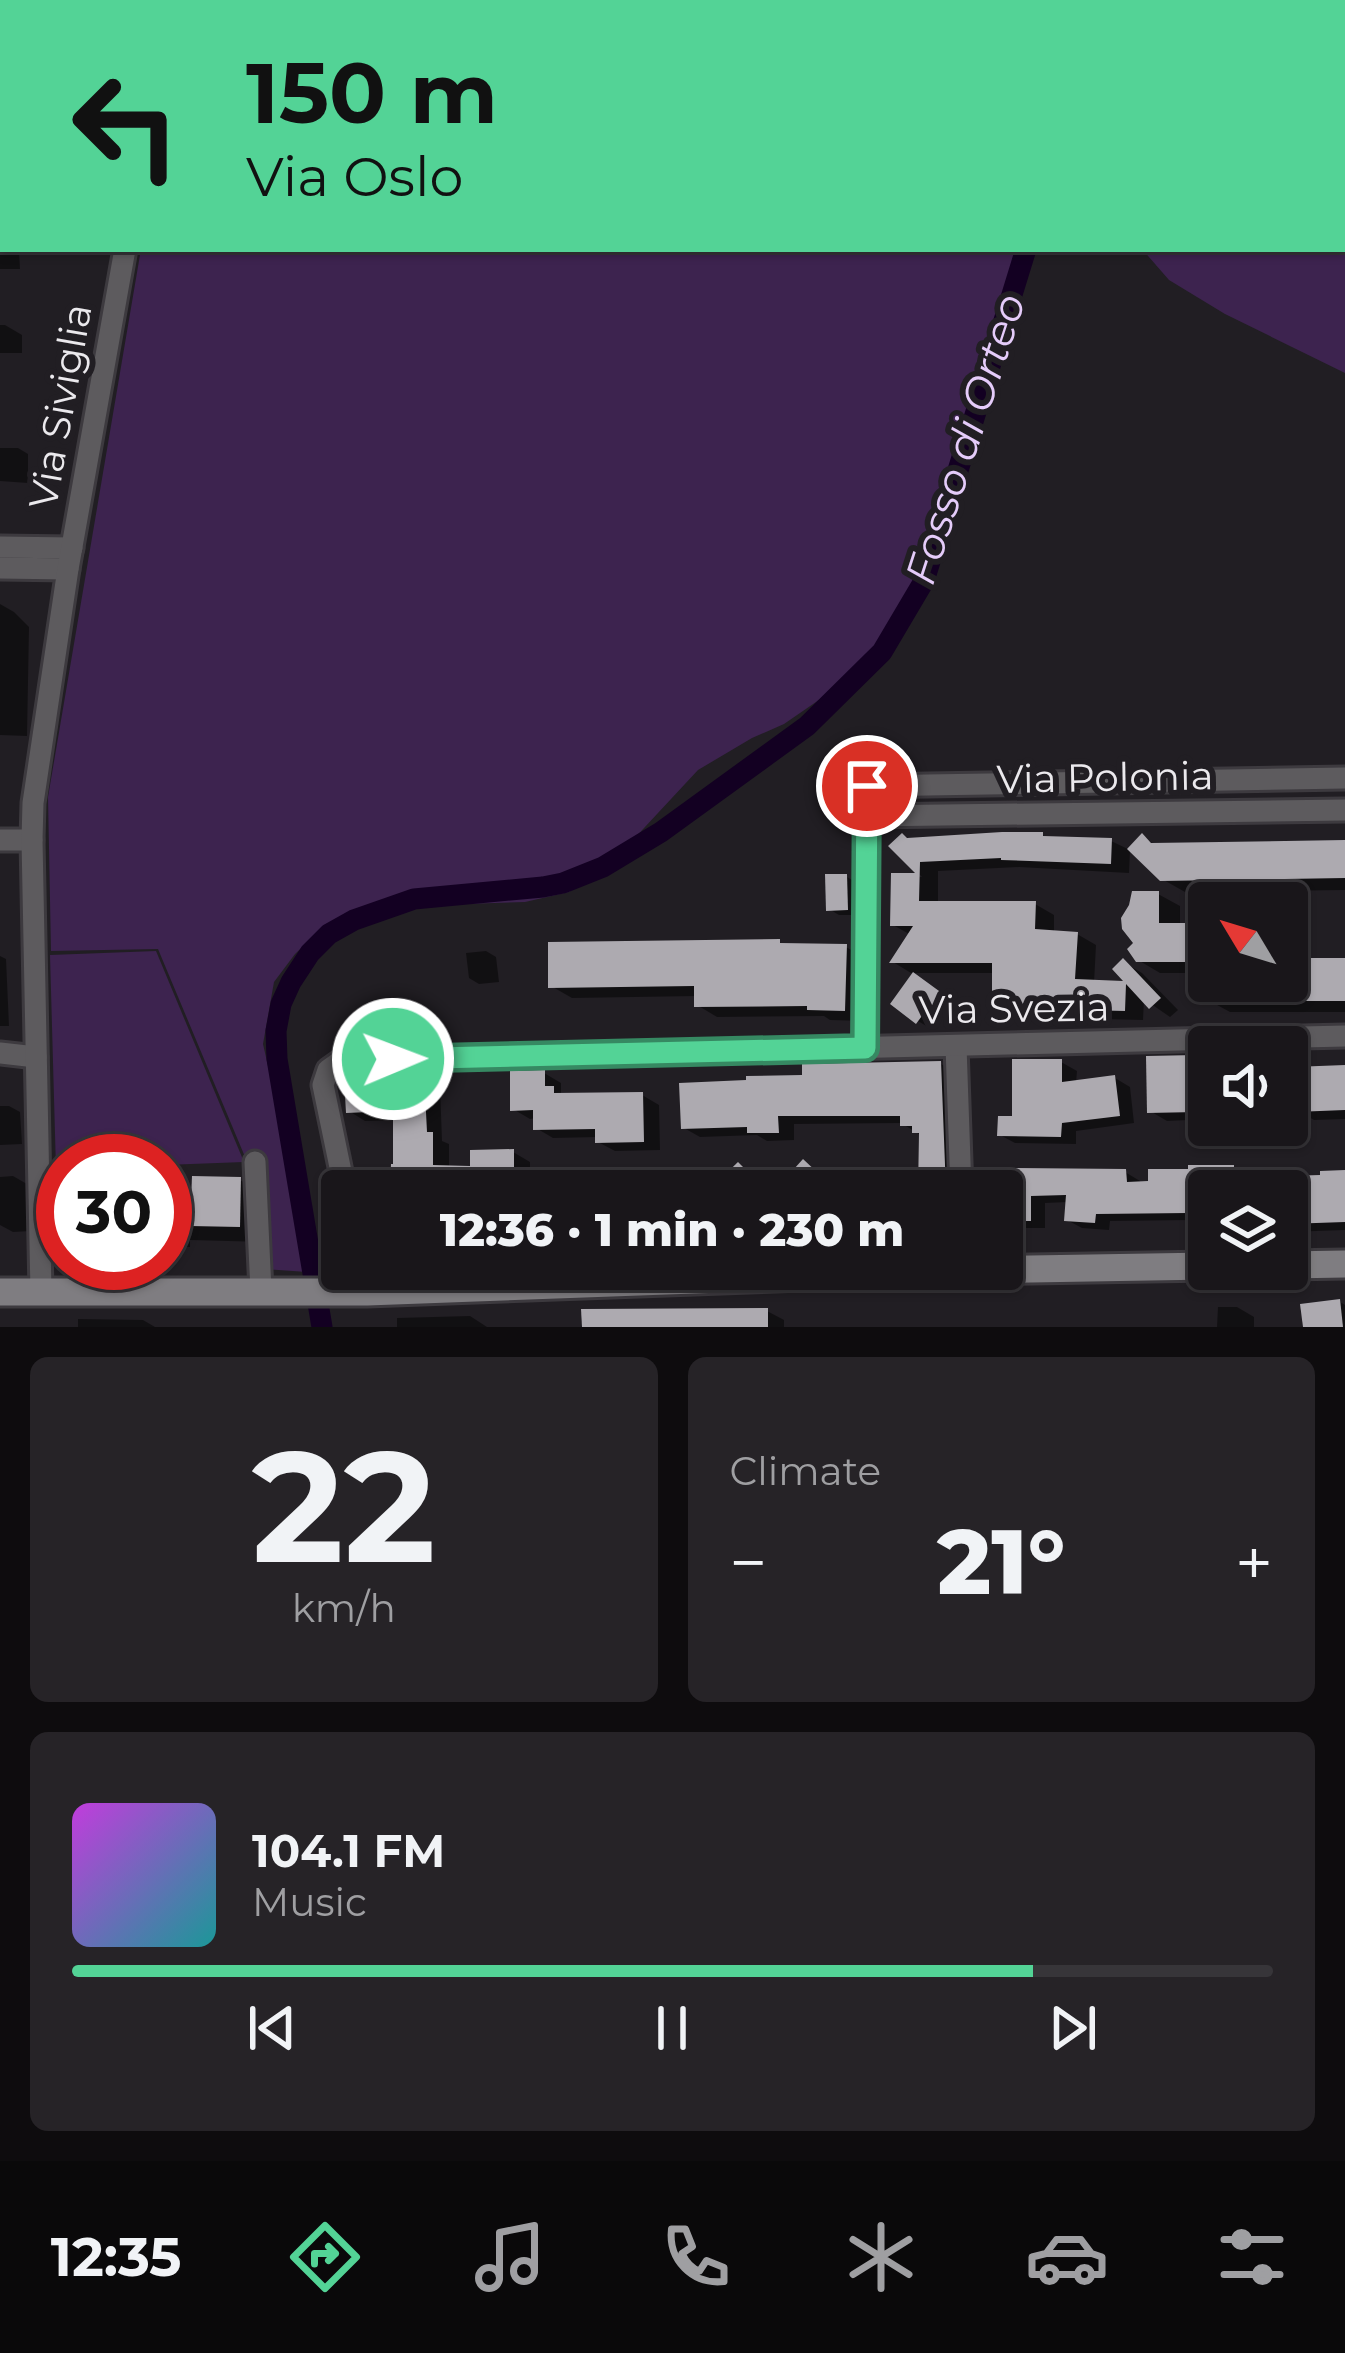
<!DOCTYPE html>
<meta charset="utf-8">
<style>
:root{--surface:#19161a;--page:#262327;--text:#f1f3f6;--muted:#9f9fa2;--line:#373539;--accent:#53d396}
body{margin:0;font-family:Montserrat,sans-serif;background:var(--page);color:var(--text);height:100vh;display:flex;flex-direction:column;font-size:45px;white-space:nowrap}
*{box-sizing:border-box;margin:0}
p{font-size:39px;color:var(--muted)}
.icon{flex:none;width:66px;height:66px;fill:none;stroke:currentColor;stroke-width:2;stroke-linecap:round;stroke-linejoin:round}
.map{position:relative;height:1327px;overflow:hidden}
.drawer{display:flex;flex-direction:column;gap:30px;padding:30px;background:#0e0c0e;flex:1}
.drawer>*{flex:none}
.hud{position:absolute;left:0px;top:0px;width:1347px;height:252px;box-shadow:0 3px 9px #0004,0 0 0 3px var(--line);background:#53d396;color:#111;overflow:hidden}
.needle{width:78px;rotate:308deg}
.fabs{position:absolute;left:1188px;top:882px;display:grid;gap:24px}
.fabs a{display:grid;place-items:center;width:120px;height:120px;border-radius:12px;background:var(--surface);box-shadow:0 3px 9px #0004,0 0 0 3px var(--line);font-size:60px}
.speed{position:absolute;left:36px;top:1134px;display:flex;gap:24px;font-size:60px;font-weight:700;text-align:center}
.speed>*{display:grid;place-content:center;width:156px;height:156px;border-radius:50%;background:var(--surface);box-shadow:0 3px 9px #0004,0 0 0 3px var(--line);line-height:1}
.speed .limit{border:18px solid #d22;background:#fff;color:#111}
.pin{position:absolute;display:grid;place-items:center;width:102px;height:102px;color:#fff;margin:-51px;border:6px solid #fff;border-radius:50%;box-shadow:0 3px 12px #0007}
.me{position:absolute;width:132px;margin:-66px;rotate:89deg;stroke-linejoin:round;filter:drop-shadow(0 0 9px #0008)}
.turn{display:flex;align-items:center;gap:42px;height:252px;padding:0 48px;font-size:54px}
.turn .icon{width:156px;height:156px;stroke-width:2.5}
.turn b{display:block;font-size:84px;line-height:102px}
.big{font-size:90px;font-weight:800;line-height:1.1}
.drawer .card{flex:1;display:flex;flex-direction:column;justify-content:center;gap:18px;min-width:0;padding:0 42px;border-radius:18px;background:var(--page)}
.drawer .dial{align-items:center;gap:0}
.dial b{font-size:156px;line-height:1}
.song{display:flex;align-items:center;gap:36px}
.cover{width:144px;height:144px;border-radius:18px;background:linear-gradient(135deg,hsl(290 70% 55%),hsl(180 70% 35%))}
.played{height:12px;border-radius:6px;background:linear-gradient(90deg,var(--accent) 80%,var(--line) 80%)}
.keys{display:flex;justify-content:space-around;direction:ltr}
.heat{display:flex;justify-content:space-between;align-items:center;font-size:66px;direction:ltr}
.drawer .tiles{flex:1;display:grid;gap:30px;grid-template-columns:1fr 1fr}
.card:last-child{grid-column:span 2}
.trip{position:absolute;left:321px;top:1170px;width:702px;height:120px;border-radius:12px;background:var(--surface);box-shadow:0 3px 9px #0004,0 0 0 3px var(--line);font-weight:800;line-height:120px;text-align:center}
.dock{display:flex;height:192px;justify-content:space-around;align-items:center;background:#0a090a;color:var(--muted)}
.dock .icon{width:84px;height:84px}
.dock .selected{color:var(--accent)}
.dock b{font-size:54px;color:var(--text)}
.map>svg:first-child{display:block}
.green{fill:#3d234f}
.shadow{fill:#0007}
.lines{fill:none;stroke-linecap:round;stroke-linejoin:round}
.stream{stroke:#54465f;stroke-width:6}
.canal{stroke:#130022;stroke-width:21}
.building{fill:#adaab0}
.street-casing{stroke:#3d3a3f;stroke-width:27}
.secondary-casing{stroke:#3d3a3f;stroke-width:33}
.street{stroke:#5d5b5e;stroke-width:21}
.secondary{stroke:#7f7d81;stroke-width:27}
.route-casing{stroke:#368962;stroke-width:30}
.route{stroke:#53d396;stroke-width:21}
.labels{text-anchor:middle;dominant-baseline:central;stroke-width:12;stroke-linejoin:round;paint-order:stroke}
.street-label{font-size:39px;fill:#ebe9ed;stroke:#211e23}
.water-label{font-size:42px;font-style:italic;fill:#e5ccfa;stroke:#211e23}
</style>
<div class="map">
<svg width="1345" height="1327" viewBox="0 0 1345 1327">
<rect width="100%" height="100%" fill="#211e23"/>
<g class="green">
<polygon points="1160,0 1345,0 1345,373 1225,314 1169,280 1142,249 1344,249 1344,3 1159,3"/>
<polygon points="141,249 1020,249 1012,282 1008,334 974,451 938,522 917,583 886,634 849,677 816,702 784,724 752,738 698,770 604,871 569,892 525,902 403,906 364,914 317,933 295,954 274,982 263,1044 282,1128 307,1272 264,1269 248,1164 158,949 51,951 48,797"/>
<polygon points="156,951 244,1162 165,1165 165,1161 63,1161 63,1168 56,1169 50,955"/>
</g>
<g class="shadow">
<polygon points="0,240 3,240 3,249 19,250 20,269 0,269"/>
<polygon points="0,325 5,325 22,335 22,353 0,353"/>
<polygon points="0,448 18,448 28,454 28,483 0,481"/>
<polygon points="0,604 14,612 29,627 27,736 0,735"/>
<polygon points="1042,835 1049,839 1111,841 1130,850 1129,873 1019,867 938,871 938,904 1035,904 1054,915 1054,933 1077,934 1096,945 1094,983 1130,984 1123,962 1142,973 1178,1010 1170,1017 1144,999 1143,1020 1015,1017 995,1006 995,973 911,973 893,962 911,935 893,925 894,876 922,877 892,846 910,841"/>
<polygon points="1142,837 1157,846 1345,843 1345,890 1185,892 1162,879"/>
<polygon points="847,877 857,883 857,915 839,915 829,909"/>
<polygon points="1158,894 1180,906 1180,926 1209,926 1209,981 1287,981 1287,961 1345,961 1345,1012 1230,1012 1208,1000 1208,973 1160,973 1138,960"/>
<polygon points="779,942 785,946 846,947 867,959 864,1021 830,1020 824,1016 717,1017 697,1005 697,996 572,998 551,986"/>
<polygon points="486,951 496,957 499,982 479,984 469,978 466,953"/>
<polygon points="0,956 6,959 9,1026 0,1026"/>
<polygon points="924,981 959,1007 949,1020 938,1014 928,1027 918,1021"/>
<polygon points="1195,1058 1209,1063 1209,1119 1167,1121 1150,1111"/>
<polygon points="1061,1062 1077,1071 1076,1083 1115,1078 1130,1087 1134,1123 1076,1131 1076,1144 1015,1143 1000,1135"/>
<polygon points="941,1064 957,1073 961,1191 856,1191 855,1180 922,1178 919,1134 901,1123 794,1124 794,1140 767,1141 757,1135 700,1137 684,1128 805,1078"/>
<polygon points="1345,1068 1345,1119 1314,1120 1306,1115 1287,1116 1287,1070"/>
<polygon points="544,1073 561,1083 561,1093 642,1095 659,1105 660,1150 615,1151 598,1142 598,1137 553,1138 536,1128 536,1118 530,1119 513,1109"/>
<polygon points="423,1076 440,1086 442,1141 449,1144 449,1169 473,1169 513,1152 530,1162 530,1190 587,1190 587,1182 629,1180 647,1190 687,1188 692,1191 393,1191 396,1120 365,1121 349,1111"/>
<polygon points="0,1106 9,1106 20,1112 22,1144 0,1145"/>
<polygon points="803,1163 820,1173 840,1191 713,1191 739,1166 755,1175 768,1188 781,1188"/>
<polygon points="1233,1168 1248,1177 1248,1179 1323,1178 1345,1173 1345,1230 1287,1232 1287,1191 1209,1191 1209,1231 1191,1220 1110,1221 1109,1230 1082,1228 1067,1220 1068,1202 1045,1203 1045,1228 1017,1228 1002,1219 1003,1184 1125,1172 1140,1181 1140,1184"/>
<polygon points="13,1176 46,1195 49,1230 13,1232 0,1225 0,1177"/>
<polygon points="240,1180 269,1197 268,1242 190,1240 190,1247 165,1247 165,1204 194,1204"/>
<polygon points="1340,1302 1345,1305 1345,1327 1306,1327 1303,1306"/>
<polygon points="1218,1307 1237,1307 1254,1317 1254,1327 1217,1327"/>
<polygon points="767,1311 784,1320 784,1327 585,1327 584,1312"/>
<polygon points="470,1316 487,1327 397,1327 397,1318"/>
<polygon points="78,1319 143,1320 155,1327 78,1327"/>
</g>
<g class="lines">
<polyline class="stream" points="938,0 941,3"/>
<g class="canal">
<polyline points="982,0 984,3"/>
<polyline points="322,1327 277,1059 276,1031 281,1004 291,982 310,953 329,934 354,920 414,899 543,887 563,883 603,867 661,832 807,726 882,652 924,581 1026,249"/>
</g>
</g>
<g class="building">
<polygon points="1002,832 1043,832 1043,836 1112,838 1111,864 1001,860 1001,858 920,862 919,901 1036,901 1035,929 1078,932 1075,979 1123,981 1112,969 1123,958 1161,998 1149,1009 1126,984 1125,1011 992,1008 992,963 889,963 913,926 890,926 891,873 915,873 888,846 902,833 907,838"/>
<polygon points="1142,833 1151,843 1345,840 1345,878 1160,881 1127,849"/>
<polygon points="825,874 847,874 848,910 826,911"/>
<polygon points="1132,891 1159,891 1159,923 1209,923 1209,962 1136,962 1127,949 1133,943 1122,929 1121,918 1129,905"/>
<polygon points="780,939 780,943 847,944 845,1011 807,1010 807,1006 694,1007 694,986 548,988 548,942"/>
<polygon points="1287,958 1345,958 1345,1001 1205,1001 1205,981 1287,981"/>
<polygon points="913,972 950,999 937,1017 927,1009 916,1024 890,1004"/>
<polygon points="1196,1055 1197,1112 1147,1113 1146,1056"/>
<polygon points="1012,1059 1062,1059 1062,1082 1115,1075 1120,1116 1062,1123 1061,1137 997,1136 998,1116 1012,1116"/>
<polygon points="941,1061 946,1191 918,1191 919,1133 912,1133 912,1126 900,1126 900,1116 778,1116 779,1133 747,1133 747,1127 681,1129 679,1083 746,1080 746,1076 802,1075 802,1064"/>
<polygon points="1345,1065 1345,1110 1295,1112 1293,1067"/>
<polygon points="545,1070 545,1086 554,1086 554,1093 643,1092 644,1142 595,1143 595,1129 533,1130 533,1110 510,1111 510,1071"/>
<polygon points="424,1073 427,1132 433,1132 433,1165 470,1166 470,1150 514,1149 514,1191 486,1191 486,1183 449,1183 449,1191 390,1191 391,1164 393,1164 393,1111 346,1113 344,1077"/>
<polygon points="803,1159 837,1191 774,1191"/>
<polygon points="738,1162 767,1191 708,1191"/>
<polygon points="1188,1165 1234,1165 1234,1191 1209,1191 1209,1224 1188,1224 1188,1213 1096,1214 1095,1223 1064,1221 1066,1195 1031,1196 1031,1221 1002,1221 1002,1181 1012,1181 1012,1168 1126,1169 1127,1182 1148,1181 1148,1169 1188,1169"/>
<polygon points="1345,1170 1345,1222 1287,1224 1287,1176 1320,1175 1320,1171"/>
<polygon points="192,1176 241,1177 240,1227 190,1226"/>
<polygon points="1340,1299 1343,1327 1303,1327 1300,1304"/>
<polygon points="768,1308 768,1327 582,1327 581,1309"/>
</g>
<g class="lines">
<g class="street-casing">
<g id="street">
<polyline points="169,3 170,0"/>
<polyline points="0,547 72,548"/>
<polyline points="0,568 68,569"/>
<polyline points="867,816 1345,810"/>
<polyline points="0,840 32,840"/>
<polyline points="956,1046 961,1191"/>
<polyline points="865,1048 867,786 1345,778"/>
<polyline points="0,1053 36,1057"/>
<polyline points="255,1162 261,1291"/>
<polyline points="345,1191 323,1085 328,1070 342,1060 1345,1036"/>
<polyline points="41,1293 32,840 33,803 68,569 125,249"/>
</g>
</g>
<g class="secondary-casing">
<g id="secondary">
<polyline points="1287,1265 1345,1264"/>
<polyline points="0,1292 367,1292 964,1270 1209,1266"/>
</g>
</g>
<use href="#street" class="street"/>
<use href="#secondary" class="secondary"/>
</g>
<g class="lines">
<g class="route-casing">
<polyline id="route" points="393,1059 865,1048 867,786"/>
</g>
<use href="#route" class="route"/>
</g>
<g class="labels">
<g class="street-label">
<text transform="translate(60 406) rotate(-80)">Via Siviglia</text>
<text transform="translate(1105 777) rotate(-1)">Via Polonia</text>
<text transform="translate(1014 1008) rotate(-1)">Via Svezia</text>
</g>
<g class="water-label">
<text transform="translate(965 439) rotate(-72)">Fosso di Orteo</text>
</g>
</g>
</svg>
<div class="fabs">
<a><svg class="needle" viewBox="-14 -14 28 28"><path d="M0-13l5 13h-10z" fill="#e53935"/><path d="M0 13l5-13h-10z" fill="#9f9fa2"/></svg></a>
<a><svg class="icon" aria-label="sound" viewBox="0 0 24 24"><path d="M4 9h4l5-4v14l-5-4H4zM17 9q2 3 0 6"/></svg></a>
<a><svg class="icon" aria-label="layers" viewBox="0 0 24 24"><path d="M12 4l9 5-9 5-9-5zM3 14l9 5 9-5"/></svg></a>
</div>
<div class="speed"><div class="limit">30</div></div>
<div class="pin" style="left:867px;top:786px;background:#d93025"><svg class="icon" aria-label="arrive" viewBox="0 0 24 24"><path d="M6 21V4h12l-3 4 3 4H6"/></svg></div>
<svg class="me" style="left:393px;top:1059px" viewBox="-20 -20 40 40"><circle r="17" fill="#53d396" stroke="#fff" stroke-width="3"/><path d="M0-11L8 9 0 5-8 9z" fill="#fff"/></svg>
<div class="trip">12:36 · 1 min · 230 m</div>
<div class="hud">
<div class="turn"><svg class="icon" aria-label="left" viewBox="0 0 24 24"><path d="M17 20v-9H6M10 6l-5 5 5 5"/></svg><div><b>150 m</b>Via Oslo</div></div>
</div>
</div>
<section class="drawer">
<div class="tiles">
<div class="card dial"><b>22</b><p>km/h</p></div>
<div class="card"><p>Climate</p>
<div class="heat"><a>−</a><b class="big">21°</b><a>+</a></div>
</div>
<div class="card">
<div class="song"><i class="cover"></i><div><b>104.1 FM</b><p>Music</p></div></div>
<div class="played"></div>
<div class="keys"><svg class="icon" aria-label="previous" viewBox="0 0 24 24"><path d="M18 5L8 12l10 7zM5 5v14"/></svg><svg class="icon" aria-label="pause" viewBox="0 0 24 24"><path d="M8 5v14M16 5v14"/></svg><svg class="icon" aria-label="next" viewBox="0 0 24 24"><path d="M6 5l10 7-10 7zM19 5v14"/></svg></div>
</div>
</div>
</section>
<nav class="dock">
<b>12:35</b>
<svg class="icon selected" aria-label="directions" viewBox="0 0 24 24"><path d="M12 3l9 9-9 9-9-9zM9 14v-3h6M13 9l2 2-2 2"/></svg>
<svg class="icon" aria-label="music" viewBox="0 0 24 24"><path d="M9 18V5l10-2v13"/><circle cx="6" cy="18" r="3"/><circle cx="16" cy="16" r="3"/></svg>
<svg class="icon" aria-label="phone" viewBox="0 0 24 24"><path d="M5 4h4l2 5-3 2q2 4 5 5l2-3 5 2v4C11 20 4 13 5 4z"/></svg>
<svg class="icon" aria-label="climate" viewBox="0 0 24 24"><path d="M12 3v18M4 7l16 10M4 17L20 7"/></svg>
<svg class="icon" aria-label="car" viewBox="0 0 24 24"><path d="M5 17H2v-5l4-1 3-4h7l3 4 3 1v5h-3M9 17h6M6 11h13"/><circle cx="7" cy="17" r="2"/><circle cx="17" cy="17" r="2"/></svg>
<svg class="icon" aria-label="filters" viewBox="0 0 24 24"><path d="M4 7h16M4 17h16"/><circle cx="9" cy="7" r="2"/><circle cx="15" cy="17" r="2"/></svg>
</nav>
